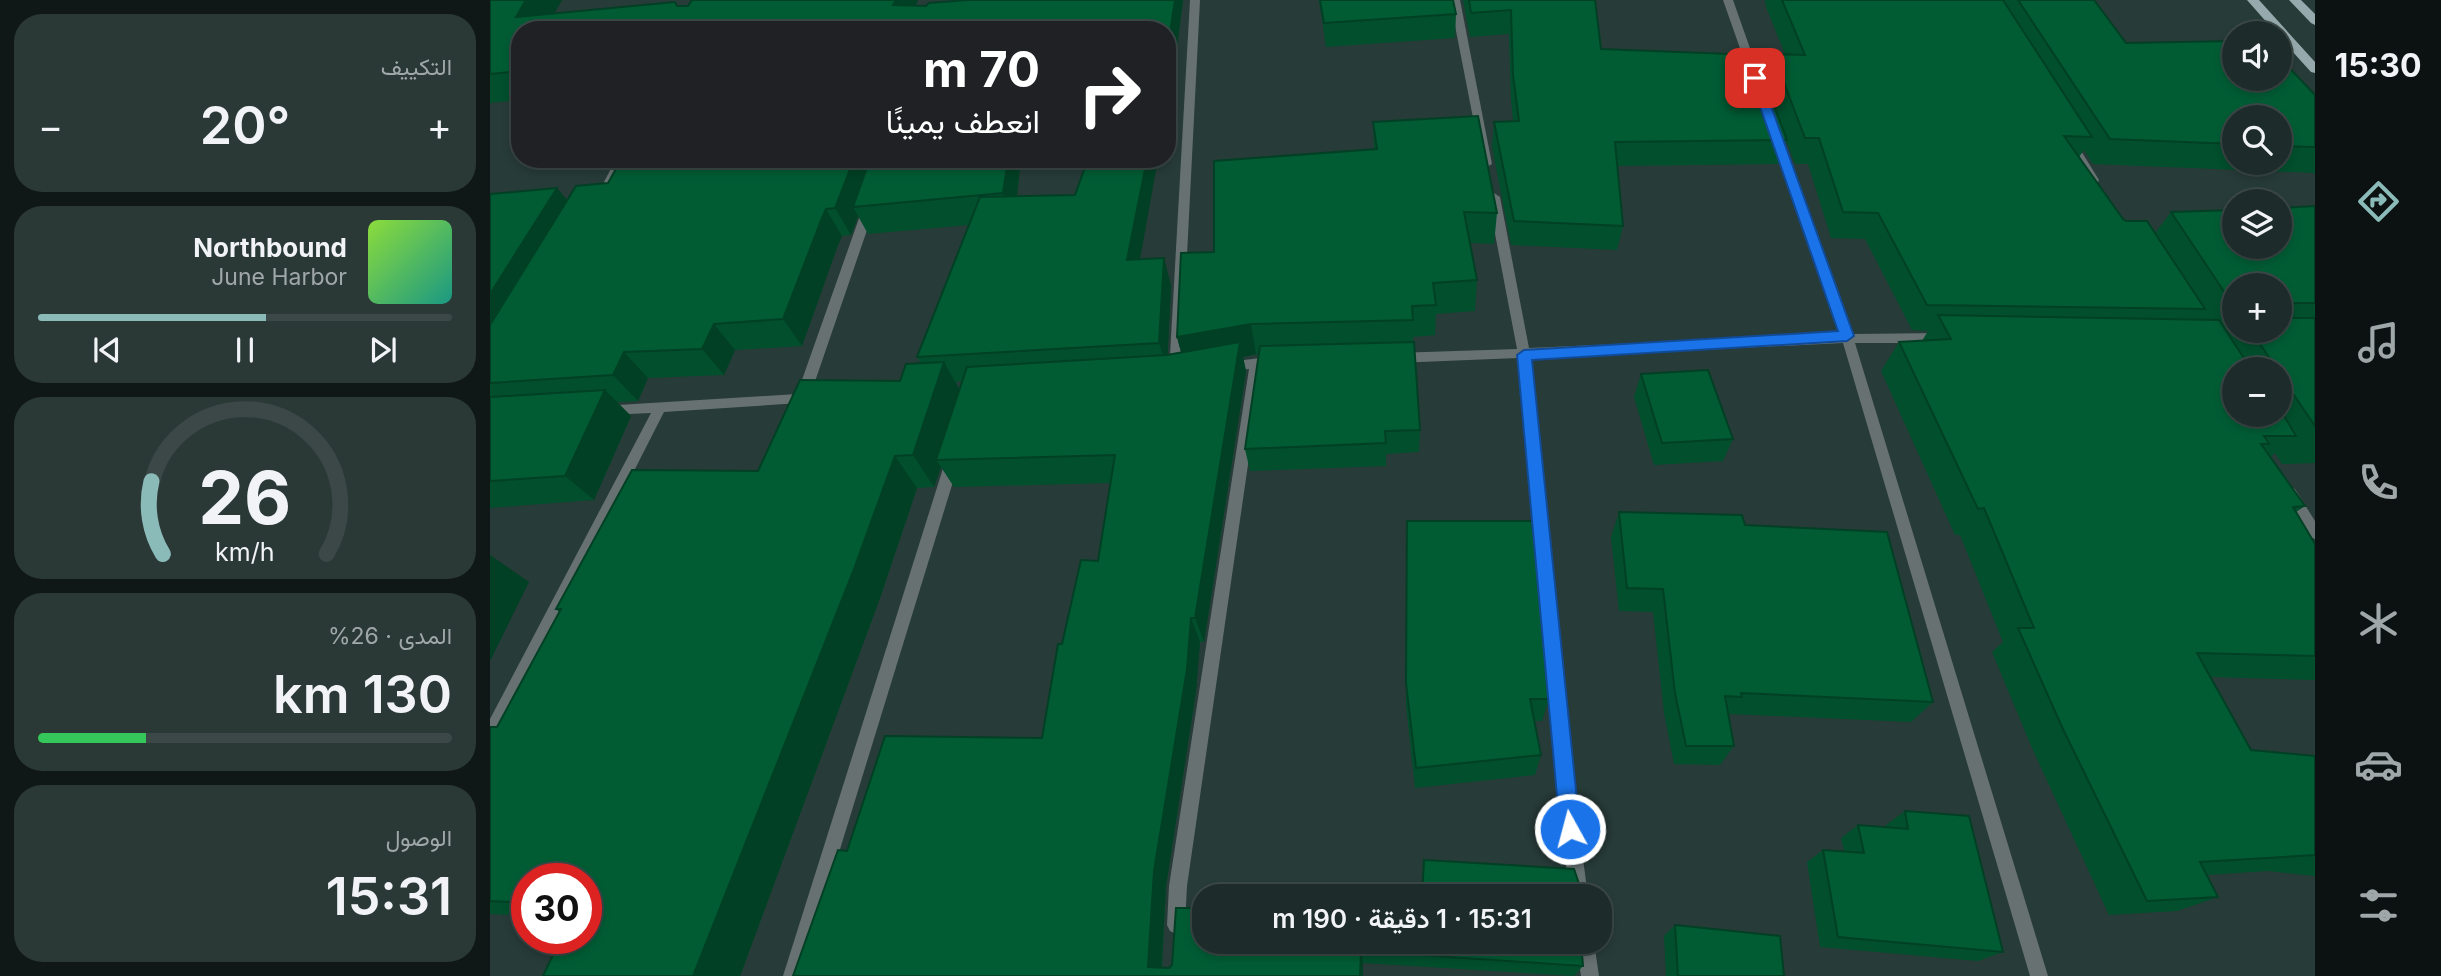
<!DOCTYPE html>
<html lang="ar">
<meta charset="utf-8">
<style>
:root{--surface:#1d2c2a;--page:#2a3836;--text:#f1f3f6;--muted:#a0a7a8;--line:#3b4847;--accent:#8bbbb9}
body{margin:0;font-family:Inter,Vazirmatn,sans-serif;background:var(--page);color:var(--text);direction:rtl;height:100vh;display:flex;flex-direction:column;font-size:26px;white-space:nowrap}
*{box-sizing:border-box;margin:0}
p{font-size:23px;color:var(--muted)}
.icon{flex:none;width:38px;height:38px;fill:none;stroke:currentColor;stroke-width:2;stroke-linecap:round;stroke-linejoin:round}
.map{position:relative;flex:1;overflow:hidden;direction:ltr}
.panel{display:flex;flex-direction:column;gap:14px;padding:14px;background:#101817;width:490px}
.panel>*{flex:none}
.guide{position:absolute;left:21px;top:21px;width:665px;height:147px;border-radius:28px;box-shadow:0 4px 10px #0003,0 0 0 2px var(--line);direction:rtl;background:#202124;color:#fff;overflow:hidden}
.tools{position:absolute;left:1732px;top:21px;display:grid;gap:14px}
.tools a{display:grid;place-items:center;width:70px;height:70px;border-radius:50%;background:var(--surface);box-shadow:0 4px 10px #0003,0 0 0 2px var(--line);font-size:35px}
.speed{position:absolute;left:21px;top:863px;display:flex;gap:14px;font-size:35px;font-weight:700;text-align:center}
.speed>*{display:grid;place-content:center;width:91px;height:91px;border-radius:50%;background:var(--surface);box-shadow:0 4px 10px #0003,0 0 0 2px var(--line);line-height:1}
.speed .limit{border:10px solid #d22;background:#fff;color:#111}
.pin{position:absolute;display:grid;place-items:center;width:60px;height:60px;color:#fff;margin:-30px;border-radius:14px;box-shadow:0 4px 10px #0006}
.me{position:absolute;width:77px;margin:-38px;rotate:353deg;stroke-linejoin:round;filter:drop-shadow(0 0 5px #0008)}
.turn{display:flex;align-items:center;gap:24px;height:147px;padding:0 21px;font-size:32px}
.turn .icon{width:91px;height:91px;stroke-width:2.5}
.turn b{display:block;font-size:49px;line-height:60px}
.big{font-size:52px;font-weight:600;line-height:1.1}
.panel .tile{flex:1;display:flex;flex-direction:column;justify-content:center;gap:10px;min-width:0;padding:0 24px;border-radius:28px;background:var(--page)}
.panel .dial{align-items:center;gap:0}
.dial svg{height:182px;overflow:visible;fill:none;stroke:var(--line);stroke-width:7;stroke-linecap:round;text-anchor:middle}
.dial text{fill:var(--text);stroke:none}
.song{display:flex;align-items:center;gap:21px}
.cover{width:84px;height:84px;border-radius:10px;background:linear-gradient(135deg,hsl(90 70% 55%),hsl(170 70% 35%))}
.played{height:7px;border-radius:4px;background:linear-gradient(90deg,var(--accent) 55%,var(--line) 55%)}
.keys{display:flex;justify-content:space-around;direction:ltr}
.heat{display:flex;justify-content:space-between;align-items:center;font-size:38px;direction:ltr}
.charge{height:10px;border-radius:5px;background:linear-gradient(90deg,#34c759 26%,var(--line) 0)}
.trip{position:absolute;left:702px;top:884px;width:420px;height:70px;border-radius:28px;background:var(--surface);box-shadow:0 4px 10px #0003,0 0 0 2px var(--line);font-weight:600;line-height:70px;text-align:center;direction:rtl}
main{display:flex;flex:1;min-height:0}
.tabs{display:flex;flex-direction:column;width:126px;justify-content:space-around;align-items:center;background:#0c1211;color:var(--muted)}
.tabs .icon{width:49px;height:49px}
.tabs .current{color:var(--accent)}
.tabs b{font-size:32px;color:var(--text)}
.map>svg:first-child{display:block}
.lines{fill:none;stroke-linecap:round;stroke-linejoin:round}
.street{fill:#677172;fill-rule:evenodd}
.primary{fill:#96aaad;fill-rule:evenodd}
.wall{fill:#014f2d;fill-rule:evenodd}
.shaded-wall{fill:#014024}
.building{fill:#015c34;stroke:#014024;stroke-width:2}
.route{fill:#1a73e8;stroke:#114b97;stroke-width:2}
</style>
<main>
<nav class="tabs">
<b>15:30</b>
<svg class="icon current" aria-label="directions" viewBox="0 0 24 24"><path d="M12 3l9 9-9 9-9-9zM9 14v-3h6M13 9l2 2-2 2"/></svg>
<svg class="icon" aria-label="music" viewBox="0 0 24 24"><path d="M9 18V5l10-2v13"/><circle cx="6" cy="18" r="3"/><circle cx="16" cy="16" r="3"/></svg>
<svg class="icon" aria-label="phone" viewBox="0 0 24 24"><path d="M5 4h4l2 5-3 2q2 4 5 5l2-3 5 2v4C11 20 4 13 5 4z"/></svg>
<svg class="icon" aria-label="climate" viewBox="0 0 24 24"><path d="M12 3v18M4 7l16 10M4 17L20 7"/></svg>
<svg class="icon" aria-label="car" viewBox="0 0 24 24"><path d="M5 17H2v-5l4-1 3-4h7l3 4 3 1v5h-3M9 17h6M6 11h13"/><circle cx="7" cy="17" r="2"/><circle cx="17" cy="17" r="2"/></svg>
<svg class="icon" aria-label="filters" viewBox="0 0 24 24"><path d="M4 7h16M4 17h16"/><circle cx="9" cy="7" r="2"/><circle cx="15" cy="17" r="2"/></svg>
</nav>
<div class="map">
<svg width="1825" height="976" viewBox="0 0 1825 976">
<rect width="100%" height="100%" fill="#273b38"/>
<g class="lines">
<g class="street">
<polygon points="700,0 710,0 691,373 685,378 679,373"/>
<polygon points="960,0 970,0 1002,164 997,167 992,164"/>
<polygon points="1233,0 1243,0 1268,71 1266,73 1258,71"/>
<polygon points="1286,134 1291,137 1362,334 1452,333 1458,338 1452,343 1365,343 1558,976 1540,976 1353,343 1041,358 1086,807 1098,896 1080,896 1068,807 1028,358 905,363 899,358 905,353 1027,349 998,197 1004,193 1010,197 1039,348 1350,334 1281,137"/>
<polygon points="1580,138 1585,141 1609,180 1608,182 1600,182 1599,180 1575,141"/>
<polygon points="126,159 137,159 123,184 115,184 114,182"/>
<polygon points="379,203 385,207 321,393 327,398 325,402 174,412 6,742 0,744 0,719 161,413 117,415 110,410 112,406 307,394 373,207"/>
<polygon points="787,356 793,361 792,364 772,368 697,886 695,925 692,931 686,934 680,931 677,925 679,886 759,369 738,372 732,367 738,362"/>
<polygon points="463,453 468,455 470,459 311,976 293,976 456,459 458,455"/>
<polygon points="1800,487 1805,489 1825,521 1825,539 1820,537 1793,493 1795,489"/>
<polygon points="1086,942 1104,942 1109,976 1091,976"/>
</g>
<g class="primary">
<polygon points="1757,0 1769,0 1825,62 1825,73 1821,72 1790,38 1790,33 1786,33"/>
<polygon points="1799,0 1811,0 1825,14 1825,25 1821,23"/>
</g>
</g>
<g class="wall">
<polygon points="0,0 72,0 64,13 198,6 205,0 428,0 425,6 436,6 478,0 693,0 683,78 677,30 30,30 30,100 0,103"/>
<polygon points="829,0 963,0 966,14 965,38 836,47"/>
<path d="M973,0h132l6,49 163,30 9,-25h12l-19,-47 -1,-7h329l32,43 189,52v78l-222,-9 -9,-14 -5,7 44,62 3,2 29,12 16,-21 144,-6v257l-33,1 -7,-11 -4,4 34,49 -9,6 19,32v136l-104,-3 40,73 64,6v120l-47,-5 -61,4 11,22 -41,14 -68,4 -77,-167 -40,-96 11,-10 -43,-107h-5l-74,-164 18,-29 23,-1 6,-10 -16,-1 -47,-91 -34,-1 -23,-74h-13l-9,-23 -8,23 -161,2 6,60 -6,24 -106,-5 -19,-98 2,-25 19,-1 -2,-21 -2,-66 -39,3zM1745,117h45v46h-45zM1745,285h45v46h-45zM1745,369h45v46z"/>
<path d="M883,122l124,91 -3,31 -24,-1 7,37 -2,31 -39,3 -1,21 -22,2 7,93 -1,22 -33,2v12l-136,5 -5,-22 14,-95 -16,3 3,14 -42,271h-4l-4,49 -30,195 -4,82h7l3,-3 4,-57 407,58 -9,10 -211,-13v13h-570l54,-125 195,-113 20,-94 36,-83 13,-78 -157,4 -13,-20 -7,20 -17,1 -37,110 -140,378h-197l43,-38v-60h-59v38l-37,-2v-187h7l62,-115 -3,-3 202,-138 142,-90 21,-18 -4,-6 52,-132 -101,9 -10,-18 -7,19 -9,1 -4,9 -36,101 -67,4 -11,25 -76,3 -10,23 -21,1 14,14 -37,84 -104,8v-314l77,6 41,-17 133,-22 1,-2h279l-4,37 123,63 31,26 -4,70 14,-3 -4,-15 37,-85 160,-103zM472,381l-3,8 -3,-7z"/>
<polygon points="1151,374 1243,439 1233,461 1164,465 1144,397"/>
<polygon points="1129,512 1255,525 1443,702 1421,722 1240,714 1239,716 1244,746 1230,765 1184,764 1174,713 1163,612 1129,611 1121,537"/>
<polygon points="917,521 1059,699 1052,721 1044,721 1051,755 1045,775 925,788 916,705"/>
<polygon points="1415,811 1513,952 1488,961 1330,947 1317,862 1333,850 1354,851 1351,838 1368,825 1396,827 1396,825"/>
<polygon points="1185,925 1294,976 1176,976 1174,936"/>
</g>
<g class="shaded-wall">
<polygon points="36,0 72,0 55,30 26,17"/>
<polygon points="406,0 428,0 416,30 403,5"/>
<polygon points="685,0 693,0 683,78 677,111 677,53"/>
<polygon points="364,159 389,159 363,207 368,216 361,235 345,208"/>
<polygon points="518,159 531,159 524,221 513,193"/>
<polygon points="657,159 668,159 645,287 637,260"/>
<polygon points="67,188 90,215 0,367 0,294"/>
<polygon points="336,209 352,236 348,245 312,346 293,319 332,218"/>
<polygon points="674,258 681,285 677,370 669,343"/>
<polygon points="224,324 245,350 234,375 212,349"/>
<polygon points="761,324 766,354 753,357 756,371 714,642 705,618 695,367 687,337"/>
<polygon points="134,352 158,378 148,401 123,375"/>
<polygon points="454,362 473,396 446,460 451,467 444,487 423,455"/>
<polygon points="115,390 141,416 104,500 75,476"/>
<polygon points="405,456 427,488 390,598 250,976 203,976"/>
<polygon points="0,555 39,582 0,661"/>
<polygon points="701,618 710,642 706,691 676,886 671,976 658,967 664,871"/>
<polygon points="871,951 873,963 873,976 870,976"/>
</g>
<g class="building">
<polygon points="0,0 36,0 26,17 185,2 187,6 198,6 202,0 406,0 403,5 436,6 439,3 478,0 685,0 677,53 677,30 30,30 30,71 0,74"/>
<polygon points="830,0 963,0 966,14 834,23"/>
<polygon points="979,0 1105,0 1111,49 1265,55 1297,140 1125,142 1133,226 1024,221 1004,122 1029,121 1023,75 1021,10 981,13"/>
<polygon points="1292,0 1513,0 1602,137 1574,136 1633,219 1636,221 1657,221 1715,309 1437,305 1388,213 1353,212 1329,138 1315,138 1283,54 1315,55"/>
<polygon points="1528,0 1604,0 1636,43 1745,41 1745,79 1790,79 1790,58 1825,95 1825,147 1790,146 1790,117 1745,117 1745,144 1620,139"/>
<polygon points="988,116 1007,213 974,212 987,280 943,283 946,305 922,306 923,320 761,324 687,337 691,253 724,252 724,161 887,149 883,122"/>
<polygon points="252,159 364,159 345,208 336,209 332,218 293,319 224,324 212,349 134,352 123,375 0,383 0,325 86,186 118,183 127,167 251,161"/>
<polygon points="380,159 518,159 513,193 363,207"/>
<polygon points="598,159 657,159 637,260 674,258 669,343 427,357 490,197 585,195"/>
<polygon points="67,188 0,294 0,194"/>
<polygon points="1825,206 1825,303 1790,303 1790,285 1745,285 1745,302 1741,302 1681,212 1745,210 1745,247 1790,247 1790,208"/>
<polygon points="1448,315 1729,320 1761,369 1745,369 1745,415 1790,415 1790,409 1806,436 1774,436 1779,444 1771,444 1815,506 1803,507 1825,544 1825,656 1707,653 1761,750 1825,756 1825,855 1710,862 1728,897 1657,901 1572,727 1528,628 1544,628 1494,508 1488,509 1409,342 1461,339"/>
<polygon points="1790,318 1825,318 1825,426 1795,382 1790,381 1790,369 1781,369 1781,360 1761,331 1790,331"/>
<polygon points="750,342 705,618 701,618 697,669 664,871 658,967 679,968 682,965 686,908 714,908 714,942 1091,942 1093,966 871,951 870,976 303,976 348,850 357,851 395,736 552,738 568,644 572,644 591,560 608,561 625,455 446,460 477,367 677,355"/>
<polygon points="924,342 930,430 895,431 896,443 755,449 770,346"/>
<polygon points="454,362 423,455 405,456 364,569 203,976 53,976 71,938 96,938 96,878 37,878 37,903 0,901 0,727 7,727 71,609 66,609 142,470 268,471 310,380 410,381 416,364"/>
<polygon points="1218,370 1243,439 1172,443 1151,374"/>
<polygon points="115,390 75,476 0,481 0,397"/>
<polygon points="1129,512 1252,515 1255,525 1397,532 1443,702 1251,693 1252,697 1235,696 1244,746 1196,746 1185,693 1173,589 1137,588"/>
<polygon points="917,521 1044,521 1059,699 1040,699 1051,755 926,768 916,683"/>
<polygon points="1415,811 1479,816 1513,952 1348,937 1333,850 1374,853 1368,825 1418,829"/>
<polygon points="934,860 1084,869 1089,884 1089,896 932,896"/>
<polygon points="1185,925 1290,936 1294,976 1188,976"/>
</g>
<polygon class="route" points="1265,74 1271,78 1364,336 1357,341 1042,360 1090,829 1087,836 1080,839 1073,836 1070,829 1027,355 1034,350 1348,331 1260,78"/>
</svg>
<div class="tools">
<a><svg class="icon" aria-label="sound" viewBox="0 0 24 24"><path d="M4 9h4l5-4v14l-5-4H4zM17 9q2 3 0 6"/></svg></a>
<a><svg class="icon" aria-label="search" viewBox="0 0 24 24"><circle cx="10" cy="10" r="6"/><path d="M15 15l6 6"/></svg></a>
<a><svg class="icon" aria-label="layers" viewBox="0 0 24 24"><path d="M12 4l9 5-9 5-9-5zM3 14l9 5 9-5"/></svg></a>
<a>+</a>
<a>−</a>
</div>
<div class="speed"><div class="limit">30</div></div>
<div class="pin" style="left:1265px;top:78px;background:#d93025"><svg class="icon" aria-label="arrive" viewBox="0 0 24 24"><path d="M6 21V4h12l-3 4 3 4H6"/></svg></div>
<svg class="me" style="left:1080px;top:829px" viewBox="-20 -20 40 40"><circle r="17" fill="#1a73e8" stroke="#fff" stroke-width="3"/><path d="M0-11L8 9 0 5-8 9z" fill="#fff"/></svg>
<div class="trip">15:31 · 1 دقيقة · 190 m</div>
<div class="guide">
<div class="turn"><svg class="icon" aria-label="right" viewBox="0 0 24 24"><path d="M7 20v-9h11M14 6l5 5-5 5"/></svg><div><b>70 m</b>انعطف يمينًا</div></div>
</div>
</div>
<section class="panel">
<div class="tile"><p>التكييف</p>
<div class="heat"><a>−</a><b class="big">20°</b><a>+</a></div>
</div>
<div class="tile">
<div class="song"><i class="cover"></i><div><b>Northbound</b><p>June Harbor</p></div></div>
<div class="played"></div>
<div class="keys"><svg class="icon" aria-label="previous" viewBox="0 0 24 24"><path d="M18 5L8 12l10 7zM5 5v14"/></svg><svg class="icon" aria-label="pause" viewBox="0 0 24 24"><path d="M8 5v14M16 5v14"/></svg><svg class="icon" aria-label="next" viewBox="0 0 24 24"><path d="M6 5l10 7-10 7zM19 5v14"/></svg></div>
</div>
<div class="tile dial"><svg viewBox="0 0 100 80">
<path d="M14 69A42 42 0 1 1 86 69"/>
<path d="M14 69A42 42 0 0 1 9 37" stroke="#8bbbb9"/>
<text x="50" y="56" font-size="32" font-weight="700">26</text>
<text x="50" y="72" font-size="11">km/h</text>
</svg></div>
<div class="tile"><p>المدى · 26%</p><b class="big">130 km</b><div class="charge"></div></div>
<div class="tile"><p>الوصول</p><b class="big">15:31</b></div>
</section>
</main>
